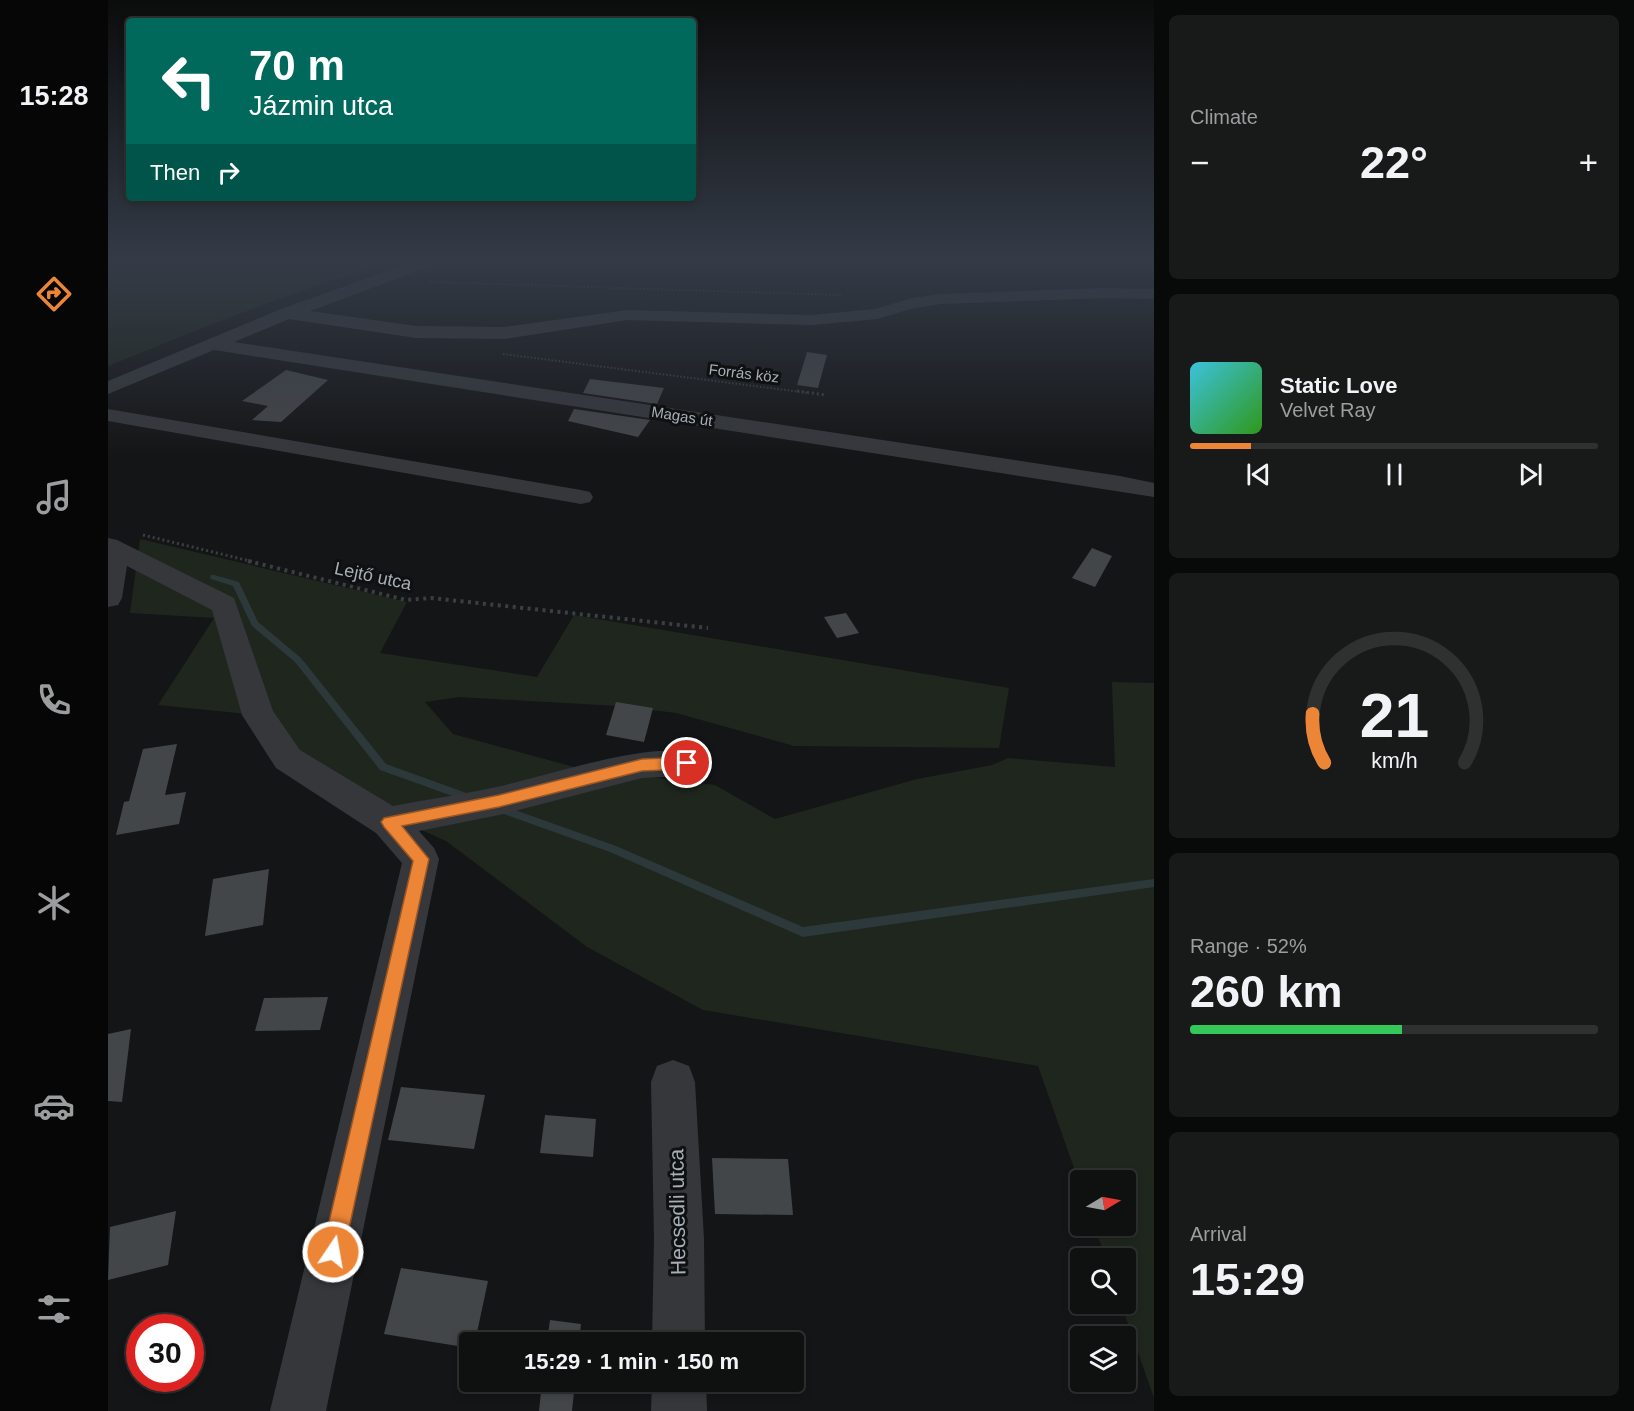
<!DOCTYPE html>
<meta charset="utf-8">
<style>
:root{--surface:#0f1010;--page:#181919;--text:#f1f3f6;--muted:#9b9d9f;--line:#2f3030;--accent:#ec8536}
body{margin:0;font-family:Helvetica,sans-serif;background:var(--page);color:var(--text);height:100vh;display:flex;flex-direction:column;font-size:22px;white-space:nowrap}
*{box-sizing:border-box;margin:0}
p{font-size:20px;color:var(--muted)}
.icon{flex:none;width:33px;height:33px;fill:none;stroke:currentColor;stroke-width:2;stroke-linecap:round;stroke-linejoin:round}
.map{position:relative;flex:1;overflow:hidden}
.side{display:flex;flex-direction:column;gap:15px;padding:15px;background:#080909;width:480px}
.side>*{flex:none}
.guide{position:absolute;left:18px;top:18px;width:570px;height:183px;border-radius:6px;box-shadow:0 3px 9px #0003,0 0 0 2px var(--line);background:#00695c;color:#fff;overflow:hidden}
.needle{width:39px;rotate:80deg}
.buttons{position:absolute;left:962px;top:1170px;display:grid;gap:12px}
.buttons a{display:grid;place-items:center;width:66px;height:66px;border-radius:6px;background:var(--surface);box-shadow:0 3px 9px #0003,0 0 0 2px var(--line);font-size:30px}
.speed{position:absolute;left:18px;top:1314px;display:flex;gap:12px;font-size:30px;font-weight:700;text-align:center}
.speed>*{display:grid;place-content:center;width:78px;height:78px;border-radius:50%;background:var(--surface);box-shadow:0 3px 9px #0003,0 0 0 2px var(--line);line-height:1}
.speed .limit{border:9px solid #d22;background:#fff;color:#111}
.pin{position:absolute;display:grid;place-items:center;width:51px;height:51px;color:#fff;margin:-26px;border:3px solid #fff;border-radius:50%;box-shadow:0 2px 6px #0007}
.me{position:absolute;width:66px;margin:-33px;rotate:12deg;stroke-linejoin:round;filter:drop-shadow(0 0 4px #0008)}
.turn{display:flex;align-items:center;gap:21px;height:126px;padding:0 24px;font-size:27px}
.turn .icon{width:78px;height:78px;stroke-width:2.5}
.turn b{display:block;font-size:42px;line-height:51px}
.then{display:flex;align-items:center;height:57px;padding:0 24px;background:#0003;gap:12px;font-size:22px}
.big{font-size:45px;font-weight:600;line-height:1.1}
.side .tile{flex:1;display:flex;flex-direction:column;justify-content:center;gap:9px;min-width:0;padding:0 21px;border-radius:9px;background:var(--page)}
.side .dial{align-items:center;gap:0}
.dial svg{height:156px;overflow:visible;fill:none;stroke:var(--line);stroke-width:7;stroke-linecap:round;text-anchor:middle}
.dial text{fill:var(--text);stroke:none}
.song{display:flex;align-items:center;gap:18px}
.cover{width:72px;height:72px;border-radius:9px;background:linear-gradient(135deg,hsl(190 70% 55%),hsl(110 70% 35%))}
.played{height:6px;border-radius:3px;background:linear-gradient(90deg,var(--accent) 15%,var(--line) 15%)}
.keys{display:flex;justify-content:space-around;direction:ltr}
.heat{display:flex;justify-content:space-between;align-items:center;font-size:33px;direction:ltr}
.charge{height:9px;border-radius:4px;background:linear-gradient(90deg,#34c759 52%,var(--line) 0)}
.trip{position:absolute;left:351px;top:1332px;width:345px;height:60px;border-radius:6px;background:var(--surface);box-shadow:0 3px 9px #0003,0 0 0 2px var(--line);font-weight:600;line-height:60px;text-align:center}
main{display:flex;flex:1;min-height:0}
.dock{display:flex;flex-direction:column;width:108px;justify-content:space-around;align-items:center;background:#060606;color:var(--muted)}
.dock .icon{width:42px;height:42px}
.dock .current{color:var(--accent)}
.dock b{font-size:27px;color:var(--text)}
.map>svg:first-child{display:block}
.green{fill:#1f261e}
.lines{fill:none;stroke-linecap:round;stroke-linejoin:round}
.stream{fill:#2d383b;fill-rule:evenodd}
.building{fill:#434649}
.path-far2{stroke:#3b3f42;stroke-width:2;stroke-dasharray:1.5 2;stroke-linecap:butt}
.path-far1{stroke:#3b3f42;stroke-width:3;stroke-dasharray:2 3;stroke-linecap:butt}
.path{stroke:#3b3f42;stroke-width:4;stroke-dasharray:3 4.5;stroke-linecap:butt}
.minor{fill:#35373b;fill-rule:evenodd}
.route{fill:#ec8536;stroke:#995623;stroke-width:1.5}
.labels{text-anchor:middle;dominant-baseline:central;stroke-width:6;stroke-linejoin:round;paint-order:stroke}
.far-street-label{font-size:15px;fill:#a6afb6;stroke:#0f1011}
.street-label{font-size:18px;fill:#a6afb6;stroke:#0f1011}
.near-street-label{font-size:21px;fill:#a6afb6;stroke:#0f1011}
</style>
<main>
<nav class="dock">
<b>15:28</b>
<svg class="icon current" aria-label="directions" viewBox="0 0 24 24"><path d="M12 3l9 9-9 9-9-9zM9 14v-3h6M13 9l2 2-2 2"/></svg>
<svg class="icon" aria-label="music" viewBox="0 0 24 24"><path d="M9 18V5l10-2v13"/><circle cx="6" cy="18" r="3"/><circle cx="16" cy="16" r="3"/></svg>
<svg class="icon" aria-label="phone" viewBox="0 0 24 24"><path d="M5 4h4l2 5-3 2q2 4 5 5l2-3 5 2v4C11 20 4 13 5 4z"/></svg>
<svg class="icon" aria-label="climate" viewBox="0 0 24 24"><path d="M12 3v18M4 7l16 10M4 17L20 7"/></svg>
<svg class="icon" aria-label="car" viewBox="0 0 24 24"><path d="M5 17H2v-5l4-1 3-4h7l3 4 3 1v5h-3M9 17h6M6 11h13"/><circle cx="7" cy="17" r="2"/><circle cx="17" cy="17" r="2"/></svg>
<svg class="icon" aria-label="filters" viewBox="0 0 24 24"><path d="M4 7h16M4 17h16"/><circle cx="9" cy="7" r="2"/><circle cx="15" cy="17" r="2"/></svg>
</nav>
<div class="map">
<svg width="1046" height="1411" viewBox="0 0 1046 1411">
<rect width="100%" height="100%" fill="#141516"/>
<g class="green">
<path d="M0,260h252l4,2 39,-2c-101,26 -198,67 -295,106z"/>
<polygon points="32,539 299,602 272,653 429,677 466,615 901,688 891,748 686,746 568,713 510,706 351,697 317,702 345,734 470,768 607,785 667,819 809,779 884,765 900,758 1007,767 1004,682 1046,683 1046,1398 1013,1304 1017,1304 1017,1258 998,1258 986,1226 1017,1226 1017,1180 972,1180 972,1185 930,1066 595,1010 479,947 338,841 191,775 139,714 50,705 106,618 22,613"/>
</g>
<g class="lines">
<g class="stream">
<polygon points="103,575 106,575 131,582 150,622 193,658 278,764 364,795 366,798 364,801 361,802 272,770 187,662 144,626 125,586 103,579 102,577"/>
<polygon points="393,805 508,846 695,927 1046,879 1046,887 695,937 502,852 390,812 388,809 390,806"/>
</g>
</g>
<g class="building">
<polygon points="699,352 719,355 710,388 689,385"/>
<polygon points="178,370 220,380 173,422 144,420 160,406 134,401"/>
<polygon points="482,379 556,388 549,404 475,393"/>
<polygon points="466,409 542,420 530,437 460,421"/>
<polygon points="984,548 1004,556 987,587 964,578"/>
<polygon points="738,613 751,633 729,638 716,617"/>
<polygon points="508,702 545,708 536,742 498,735"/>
<polygon points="69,744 57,795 78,792 71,824 8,835 16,802 21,801 35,749"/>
<polygon points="161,869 155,925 97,936 105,879"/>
<polygon points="220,997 212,1030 147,1031 156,998"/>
<polygon points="23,1029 14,1102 0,1101 0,1034"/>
<polygon points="293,1087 377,1095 366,1149 280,1140"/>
<polygon points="437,1115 488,1119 485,1157 432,1153"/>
<polygon points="604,1158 680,1159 685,1215 607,1214"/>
<polygon points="68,1211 60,1265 0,1280 2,1227"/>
<polygon points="293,1268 380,1281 367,1342 362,1342 362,1348 276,1334"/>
<polygon points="442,1320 473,1324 471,1342 439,1342"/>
<polygon points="434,1382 467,1382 464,1411 431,1411"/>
</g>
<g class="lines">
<g class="path-far2">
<polyline points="322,282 733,295"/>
<polyline points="395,354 701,393"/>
</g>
<g class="path-far1">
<polyline points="689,391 718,395"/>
<polyline points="35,535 146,562"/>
</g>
<polyline class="path" points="140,561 298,600 323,598 600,628"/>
<g class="minor">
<polygon points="311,260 333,260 331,263 202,311 308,326 396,327 519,310 704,315 767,309 804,298 833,294 995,288 1046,289 1046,299 995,298 833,304 806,308 769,319 704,325 519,320 396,339 308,338 181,319 126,342 1012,476 1046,483 1046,497 106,350 0,394 0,381 173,309"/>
<polygon points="0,409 473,490 482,492 485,497 482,502 473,504 0,421"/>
<path d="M0,538l9,2 117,58 39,113 27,39 93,56c36,-7 73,-12 108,-20 49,-11 153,-47 198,-32l5,9 -5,9 -12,4 -45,2 -143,37 -80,16 15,17 5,11 -113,552h-56l132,-548 -26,-30 -100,-65 -34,-53 -30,-105 -85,-44 -5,32 -4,7 -10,2z"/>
<polygon points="565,1060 581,1066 587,1082 596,1239 597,1342 544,1342 546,1239 543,1082 549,1066"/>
<polygon points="544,1382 598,1382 599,1411 543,1411"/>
</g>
</g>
<linearGradient id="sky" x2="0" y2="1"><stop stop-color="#0b0c0c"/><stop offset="0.57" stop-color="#343b47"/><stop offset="1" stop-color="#343b47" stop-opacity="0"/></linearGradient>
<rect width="1046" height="457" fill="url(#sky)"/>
<polygon class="route" points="579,757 584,759 586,763 584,767 579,769 534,771 391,807 294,826 321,859 236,1252 233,1260 225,1263 217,1260 214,1252 305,861 276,827 273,822 276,818 391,795 534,759"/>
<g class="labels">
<g class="far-street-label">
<text transform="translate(636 373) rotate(7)">Forrás köz</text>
<text transform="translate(574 416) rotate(9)">Magas út</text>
</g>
<g class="street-label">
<text transform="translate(265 576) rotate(12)">Lejtő utca</text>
</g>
<g class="near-street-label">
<text transform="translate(569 1212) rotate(-91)">Hecsedli utca</text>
</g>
</g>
</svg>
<div class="buttons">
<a><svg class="needle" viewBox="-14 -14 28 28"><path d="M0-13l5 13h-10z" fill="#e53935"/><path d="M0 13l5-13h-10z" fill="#9b9d9f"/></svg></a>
<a><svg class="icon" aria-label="search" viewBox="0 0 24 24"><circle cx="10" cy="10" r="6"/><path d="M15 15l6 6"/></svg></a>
<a><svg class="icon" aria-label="layers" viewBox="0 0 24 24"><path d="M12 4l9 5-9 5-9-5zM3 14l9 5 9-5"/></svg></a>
</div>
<div class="speed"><div class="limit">30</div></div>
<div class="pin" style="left:579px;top:763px;background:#d93025"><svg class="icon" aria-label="arrive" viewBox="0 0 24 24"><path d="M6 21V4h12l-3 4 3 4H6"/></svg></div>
<svg class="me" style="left:225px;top:1252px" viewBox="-20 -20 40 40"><circle r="17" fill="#ec8536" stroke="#fff" stroke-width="3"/><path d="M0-11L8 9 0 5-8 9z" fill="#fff"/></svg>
<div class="trip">15:29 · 1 min · 150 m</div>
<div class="guide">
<div class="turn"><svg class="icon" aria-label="left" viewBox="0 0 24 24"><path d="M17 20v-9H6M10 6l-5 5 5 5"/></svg><div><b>70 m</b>Jázmin utca</div></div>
<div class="then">Then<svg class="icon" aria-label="right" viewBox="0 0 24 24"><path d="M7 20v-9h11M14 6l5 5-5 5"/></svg></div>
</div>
</div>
<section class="side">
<div class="tile"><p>Climate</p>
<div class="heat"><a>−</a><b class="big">22°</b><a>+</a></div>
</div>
<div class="tile">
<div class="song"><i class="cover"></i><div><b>Static Love</b><p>Velvet Ray</p></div></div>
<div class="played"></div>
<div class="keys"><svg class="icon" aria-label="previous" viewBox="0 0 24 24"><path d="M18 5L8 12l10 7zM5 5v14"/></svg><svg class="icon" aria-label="pause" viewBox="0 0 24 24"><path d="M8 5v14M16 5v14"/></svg><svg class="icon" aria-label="next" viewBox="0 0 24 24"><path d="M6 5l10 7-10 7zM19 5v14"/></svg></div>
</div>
<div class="tile dial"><svg viewBox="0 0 100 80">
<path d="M14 69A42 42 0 1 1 86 69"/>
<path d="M14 69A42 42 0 0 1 8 44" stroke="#ec8536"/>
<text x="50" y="56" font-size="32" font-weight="700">21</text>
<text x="50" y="72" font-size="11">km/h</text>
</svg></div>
<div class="tile"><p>Range · 52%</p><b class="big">260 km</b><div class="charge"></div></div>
<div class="tile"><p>Arrival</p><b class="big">15:29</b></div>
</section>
</main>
